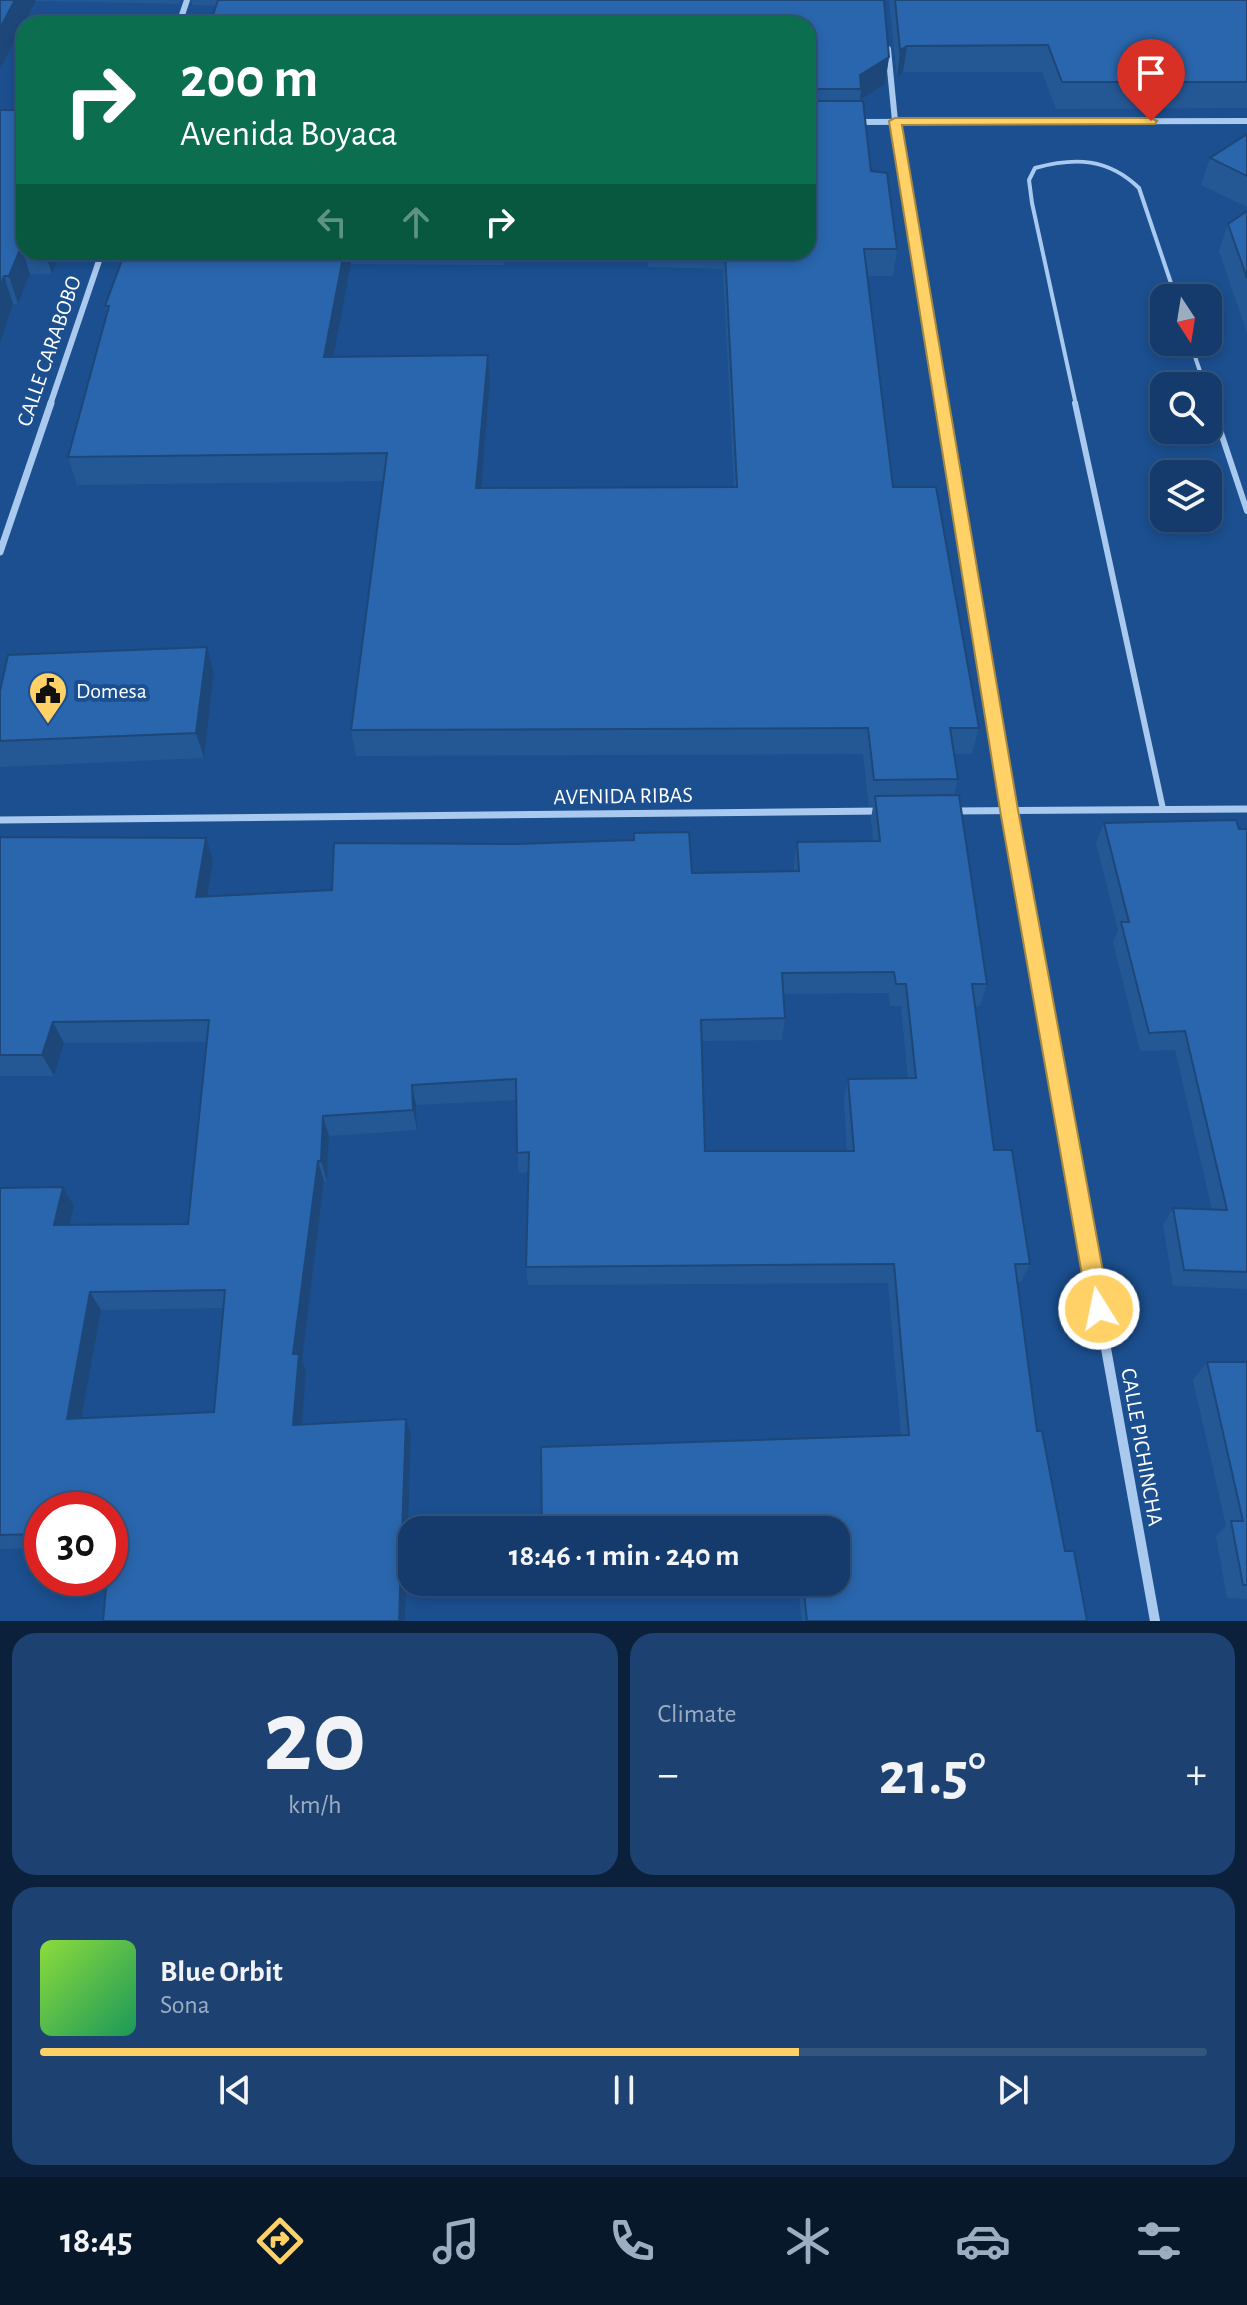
<!DOCTYPE html>
<meta charset="utf-8">
<style>
:root{--surface:#143b6b;--page:#1d4271;--text:#f1f3f6;--muted:#9dadc1;--line:#33557e;--accent:#ffd166}
body{margin:0;font-family:"Alegreya Sans",sans-serif;background:var(--page);color:var(--text);height:100vh;display:flex;flex-direction:column;font-size:30px;white-space:nowrap}
*{box-sizing:border-box;margin:0}
p{font-size:26px;color:var(--muted)}
.icon{flex:none;width:44px;height:44px;fill:none;stroke:currentColor;stroke-width:2;stroke-linecap:round;stroke-linejoin:round}
.map{position:relative;height:1621px;overflow:hidden}
.sheet{display:flex;flex-direction:column;gap:12px;padding:12px;background:#0b203b;flex:1}
.sheet>*{flex:none}
.banner{position:absolute;left:16px;top:16px;width:800px;height:244px;border-radius:24px;box-shadow:0 4px 12px #0003,0 0 0 2px var(--line);background:#0b6e4f;color:#fff;overflow:hidden}
.needle{width:52px;rotate:168deg}
.controls{position:absolute;left:1150px;top:284px;display:grid;gap:16px}
.controls a{display:grid;place-items:center;width:72px;height:72px;border-radius:16px;background:var(--surface);box-shadow:0 4px 12px #0003,0 0 0 2px var(--line);font-size:40px}
.speed{position:absolute;left:24px;top:1492px;display:flex;gap:16px;font-size:40px;font-weight:700;text-align:center}
.speed>*{display:grid;place-content:center;width:104px;height:104px;border-radius:50%;background:var(--surface);box-shadow:0 4px 12px #0003,0 0 0 2px var(--line);line-height:1}
.speed .limit{border:12px solid #d22;background:#fff;color:#111}
.pin{position:absolute;display:grid;place-items:center;width:68px;height:68px;color:#fff;margin:-82px -34px;border-radius:50% 50% 50% 0;rotate:-45deg;box-shadow:0 0 8px #0007}
.pin .icon{rotate:45deg}
.me{position:absolute;width:88px;margin:-44px;rotate:350deg;stroke-linejoin:round;filter:drop-shadow(0 0 6px #0008)}
.turn{display:flex;align-items:center;gap:28px;height:168px;padding:0 32px;font-size:36px}
.turn .icon{width:104px;height:104px;stroke-width:2.5}
.turn b{display:block;font-size:56px;line-height:68px}
.lanes{display:flex;align-items:center;height:76px;padding:0 32px;background:#0003;justify-content:center;gap:40px;direction:ltr}
.lanes .off{opacity:.35}
.big{font-size:60px;font-weight:600;line-height:1.1}
.sheet .widget{flex:1;display:flex;flex-direction:column;justify-content:center;gap:12px;min-width:0;padding:0 28px;border-radius:24px;background:var(--page)}
.sheet .dial{align-items:center;gap:0}
.dial b{font-size:104px;line-height:1}
.song{display:flex;align-items:center;gap:24px}
.cover{width:96px;height:96px;border-radius:12px;background:linear-gradient(135deg,hsl(90 70% 55%),hsl(150 70% 35%))}
.played{height:8px;border-radius:4px;background:linear-gradient(90deg,var(--accent) 65%,var(--line) 65%)}
.keys{display:flex;justify-content:space-around;direction:ltr}
.heat{display:flex;justify-content:space-between;align-items:center;font-size:44px;direction:ltr}
.sheet .tiles{flex:1;display:grid;gap:12px;grid-template-columns:1fr 1fr}
.widget:last-child{grid-column:span 2}
.trip{position:absolute;left:398px;top:1516px;width:452px;height:80px;border-radius:24px;background:var(--surface);box-shadow:0 4px 12px #0003,0 0 0 2px var(--line);font-weight:600;line-height:80px;text-align:center}
.tab-bar{display:flex;height:128px;justify-content:space-around;align-items:center;background:#08182b;color:var(--muted)}
.tab-bar .icon{width:56px;height:56px}
.tab-bar .on{color:var(--accent)}
.tab-bar b{font-size:36px;color:var(--text)}
.map>svg:first-child{display:block}
.lines{fill:none;stroke-linecap:round;stroke-linejoin:round}
.service-far1{stroke:#a9c9ee;stroke-width:4}
.service{stroke:#a9c9ee;stroke-width:6}
.minor-far2{stroke:#a9c9ee;stroke-width:6}
.minor-far1{stroke:#a9c9ee;stroke-width:7}
.minor{stroke:#a9c9ee;stroke-width:10}
.wall{fill:#245895;fill-rule:evenodd}
.shaded-wall{fill:#1d4779}
.building{fill:#2a66ad;stroke:#1d4779;stroke-width:2;fill-rule:evenodd}
.route{fill:#ffd166;stroke:#a68842;stroke-width:2}
.labels{text-anchor:middle;dominant-baseline:central;stroke-width:8;stroke-linejoin:round;paint-order:stroke}
.street-label{font-size:22px;fill:#fff;stroke:#1b4f8f}
.poi-label{font-size:22px;fill:#fff;stroke:#1b4f8f;text-anchor:start}
</style>
<div class="map">
<svg width="1247" height="1621" viewBox="0 0 1247 1621">
<rect width="100%" height="100%" fill="#1b4f8f"/>
<g class="lines">
<g class="service-far1">
<polyline points="1190,342 1205,386"/>
<polyline points="1208,394 1212,405"/>
<path d="M1076,405l-44,-202 -3,-23 6,-12c40,-11 73,-10 104,20l37,110"/>
</g>
<g class="service">
<polyline points="1075,403 1163,809"/>
<polyline points="1211,403 1247,511"/>
</g>
<g class="minor-far2">
<polyline points="179,24 187,0"/>
<polyline points="888,49 895,121 942,405"/>
<polyline points="857,122 1247,121"/>
<polyline points="50,405 102,252"/>
</g>
<g class="minor-far1">
<polyline points="942,403 1031,933"/>
<polyline points="0,552 51,403"/>
<polyline points="952,811 1247,809"/>
<polyline points="0,820 882,811"/>
</g>
<polyline class="minor" points="1031,931 1155,1621"/>
</g>
<g class="wall">
<polygon points="0,0 181,0 179,4 36,1 0,69"/>
<path d="M191,0h693l5,57 -4,27 -25,16v1l11,70 26,78 -4,27h-26l26,211 86,241 -7,26h-18l4,25 -4,16 33,189 -7,22h-5l19,144 36,114 -9,18h-4l20,149 28,120 22,70h-285l-5,-39h39l65,-147 -13,-152 -360,2 -2,-18 2,-95 -9,1 -2,-20 -1,-53 -100,5 1,25 -88,6 -2,45h-3l-22,180 4,10 -4,53 104,-5 5,15 -6,187h-302l8,-74 -1,-37h-68v38l-42,1v-361l63,-1 11,19 -4,19 118,-1 19,-182 -143,1 -10,33h-54v-239l213,24 -5,35 484,-23 102,-2v-6l3,-23 76,-1 -2,-22 2,-13h-4l-6,-52 -507,2 -5,-26 32,-249 -306,4 -9,-28 39,-145 -2,-6 20,-54h380l-1,13 -153,-1 -18,93 155,-2 2,27 -9,106 253,-1 -11,-218 -75,-2 1,-15h159v-228l-616,-19zM889,993l1,13h11l7,73h-60l-4,20 3,52h-142l-3,-110 80,-1 3,-22 -2,-24zM224,1308l-10,104 -132,6 19,-108z"/>
<polygon points="889,0 1247,0 1247,108 1056,109 1042,72 903,72 897,77"/>
<polygon points="0,110 24,110 24,252 61,252 52,274 30,274 18,304 13,304 0,344"/>
<polygon points="1247,134 1247,207 1201,185 1210,158"/>
<polygon points="1247,211 1247,333 1219,251 1228,224"/>
<polygon points="214,673 204,758 0,767 0,691"/>
<polygon points="1104,823 1247,829 1247,1289 1173,1286 1163,1225 1173,1208 1212,1210 1175,1050 1140,1051 1113,942 1118,930 1096,843"/>
<polygon points="1207,1362 1247,1362 1247,1599 1227,1598 1216,1536 1226,1526 1193,1380"/>
</g>
<g class="shaded-wall">
<polygon points="15,0 35,0 36,1 0,69 0,28"/>
<polygon points="907,46 903,72 897,77 900,50"/>
<polygon points="889,57 885,84 860,100 861,89 860,75"/>
<polygon points="21,247 30,274 18,304 9,276"/>
<polygon points="45,252 61,252 52,274"/>
<polygon points="344,252 349,252 351,264 328,385 324,357"/>
<polygon points="4,276 13,304 0,344 0,287"/>
<polygon points="488,355 490,382 479,515 476,488"/>
<polygon points="207,647 214,673 204,758 196,733"/>
<polygon points="206,838 213,861 204,919 196,897"/>
<polygon points="53,1022 64,1043 54,1076 42,1055"/>
<polygon points="412,1085 416,1105 417,1130 413,1110"/>
<polygon points="323,1116 329,1136 327,1181 321,1161"/>
<polygon points="318,1161 324,1181 302,1361 306,1371 301,1440 293,1425 293,1354"/>
<polygon points="63,1187 74,1206 66,1244 54,1225"/>
<polygon points="90,1292 101,1310 79,1434 67,1419"/>
<polygon points="406,1419 411,1434 405,1621 399,1621"/>
</g>
<g class="building">
<polygon points="0,0 15,0 0,28"/>
<polygon points="218,0 884,0 889,57 860,75 861,89 810,89 808,92 808,24 210,24"/>
<polygon points="895,0 1247,0 1247,82 1062,82 1048,45 907,46 900,50"/>
<polygon points="808,99 810,101 863,101 871,171 887,173 897,249 864,249 893,487 936,487 979,728 950,728 958,779 874,780 868,728 351,730 387,453 68,457 109,306 105,306 125,252 344,252 324,357 488,355 476,488 737,487 725,252 808,252"/>
<polygon points="0,110 24,110 24,247 21,247 9,276 4,276 0,287"/>
<polygon points="1247,134 1247,176 1210,158"/>
<polygon points="1247,211 1247,278 1228,224"/>
<polygon points="207,647 196,733 0,741 0,691 8,655"/>
<path d="M959,795l28,189h-15l22,166h18l18,114h-15l22,167h5l23,120h9l13,70h-280l-4,-39h33v-52h-294l-1,-83 368,-12 -15,-171 -368,3 3,-115 -12,1 -1,-74 -104,6 1,25 -90,6 -2,45h-3l-25,193h6l-6,71 113,-6 -7,202h-296l4,-43h3v-23l2,-22h-2v-23h-68v24l-42,1v-347l63,-1 -9,38 134,-1 21,-204 -156,2 -11,33h-42v-218l206,1 -10,59 136,-7 2,-47 182,1 118,-4v-7l55,-1 3,41 107,-2 -2,-29 83,-1 -5,-45zM894,972l2,12h10l10,94 -68,1 6,72h-149l-4,-131 84,-2 -3,-45zM225,1290l-11,122 -147,7 23,-127z"/>
<polygon points="1236,820 1239,829 1247,829 1247,1272 1184,1270 1173,1208 1227,1210 1185,1031 1149,1033 1121,922 1129,922 1104,823"/>
<polygon points="1207,1362 1247,1362 1247,1585 1243,1585 1231,1521 1243,1521"/>
</g>
<polygon class="route" points="1151,118 1157,121 1155,124 902,125 1018,810 1110,1309 1107,1317 1099,1320 1091,1317 1088,1309 1000,810 889,121 895,118"/>
<defs>
<g id="civic-pin" transform="scale(2)"><path d="M0 17L-7.5 6A9.5 9.5 0 1 1 7.5 6Z" fill="#ffd166" stroke="#1b4f8f"/><path d="M-.6-6.5H3V-4.5H.6V-3L4-1V1h2V6H-6V1h2V-1L-.6-3ZM-1.2 2.5V6h2.4V2.5Z" fill="#111"/></g>
</defs>
<g fill-rule="evenodd">
<use href="#civic-pin" x="48" y="691"/>
</g>
<g class="labels">
<g class="street-label">
<text transform="translate(49 351) rotate(-71)">CALLE CARABOBO</text>
<text transform="translate(623 796) rotate(-1)">AVENIDA RIBAS</text>
<text transform="translate(1142 1447) rotate(80)">CALLE PICHINCHA</text>
</g>
<g class="poi-label">
<text x="76" y="691">Domesa</text>
</g>
</g>
</svg>
<div class="controls">
<a><svg class="needle" viewBox="-14 -14 28 28"><path d="M0-13l5 13h-10z" fill="#e53935"/><path d="M0 13l5-13h-10z" fill="#9dadc1"/></svg></a>
<a><svg class="icon" aria-label="search" viewBox="0 0 24 24"><circle cx="10" cy="10" r="6"/><path d="M15 15l6 6"/></svg></a>
<a><svg class="icon" aria-label="layers" viewBox="0 0 24 24"><path d="M12 4l9 5-9 5-9-5zM3 14l9 5 9-5"/></svg></a>
</div>
<div class="speed"><div class="limit">30</div></div>
<div class="pin" style="left:1151px;top:121px;background:#d93025"><svg class="icon" aria-label="arrive" viewBox="0 0 24 24"><path d="M6 21V4h12l-3 4 3 4H6"/></svg></div>
<svg class="me" style="left:1099px;top:1309px" viewBox="-20 -20 40 40"><circle r="17" fill="#ffd166" stroke="#fff" stroke-width="3"/><path d="M0-11L8 9 0 5-8 9z" fill="#fff"/></svg>
<div class="trip">18:46 · 1 min · 240 m</div>
<div class="banner">
<div class="turn"><svg class="icon" aria-label="right" viewBox="0 0 24 24"><path d="M7 20v-9h11M14 6l5 5-5 5"/></svg><div><b>200 m</b>Avenida Boyaca</div></div>
<div class="lanes"><svg class="icon off" aria-label="left" viewBox="0 0 24 24"><path d="M17 20v-9H6M10 6l-5 5 5 5"/></svg><svg class="icon off" aria-label="ahead" viewBox="0 0 24 24"><path d="M12 20V5M6 11l6-6 6 6"/></svg><svg class="icon" aria-label="right" viewBox="0 0 24 24"><path d="M7 20v-9h11M14 6l5 5-5 5"/></svg></div>
</div>
</div>
<section class="sheet">
<div class="tiles">
<div class="widget dial"><b>20</b><p>km/h</p></div>
<div class="widget"><p>Climate</p>
<div class="heat"><a>−</a><b class="big">21.5°</b><a>+</a></div>
</div>
<div class="widget">
<div class="song"><i class="cover"></i><div><b>Blue Orbit</b><p>Sona</p></div></div>
<div class="played"></div>
<div class="keys"><svg class="icon" aria-label="previous" viewBox="0 0 24 24"><path d="M18 5L8 12l10 7zM5 5v14"/></svg><svg class="icon" aria-label="pause" viewBox="0 0 24 24"><path d="M8 5v14M16 5v14"/></svg><svg class="icon" aria-label="next" viewBox="0 0 24 24"><path d="M6 5l10 7-10 7zM19 5v14"/></svg></div>
</div>
</div>
</section>
<nav class="tab-bar">
<b>18:45</b>
<svg class="icon on" aria-label="directions" viewBox="0 0 24 24"><path d="M12 3l9 9-9 9-9-9zM9 14v-3h6M13 9l2 2-2 2"/></svg>
<svg class="icon" aria-label="music" viewBox="0 0 24 24"><path d="M9 18V5l10-2v13"/><circle cx="6" cy="18" r="3"/><circle cx="16" cy="16" r="3"/></svg>
<svg class="icon" aria-label="phone" viewBox="0 0 24 24"><path d="M5 4h4l2 5-3 2q2 4 5 5l2-3 5 2v4C11 20 4 13 5 4z"/></svg>
<svg class="icon" aria-label="climate" viewBox="0 0 24 24"><path d="M12 3v18M4 7l16 10M4 17L20 7"/></svg>
<svg class="icon" aria-label="car" viewBox="0 0 24 24"><path d="M5 17H2v-5l4-1 3-4h7l3 4 3 1v5h-3M9 17h6M6 11h13"/><circle cx="7" cy="17" r="2"/><circle cx="17" cy="17" r="2"/></svg>
<svg class="icon" aria-label="filters" viewBox="0 0 24 24"><path d="M4 7h16M4 17h16"/><circle cx="9" cy="7" r="2"/><circle cx="15" cy="17" r="2"/></svg>
</nav>
